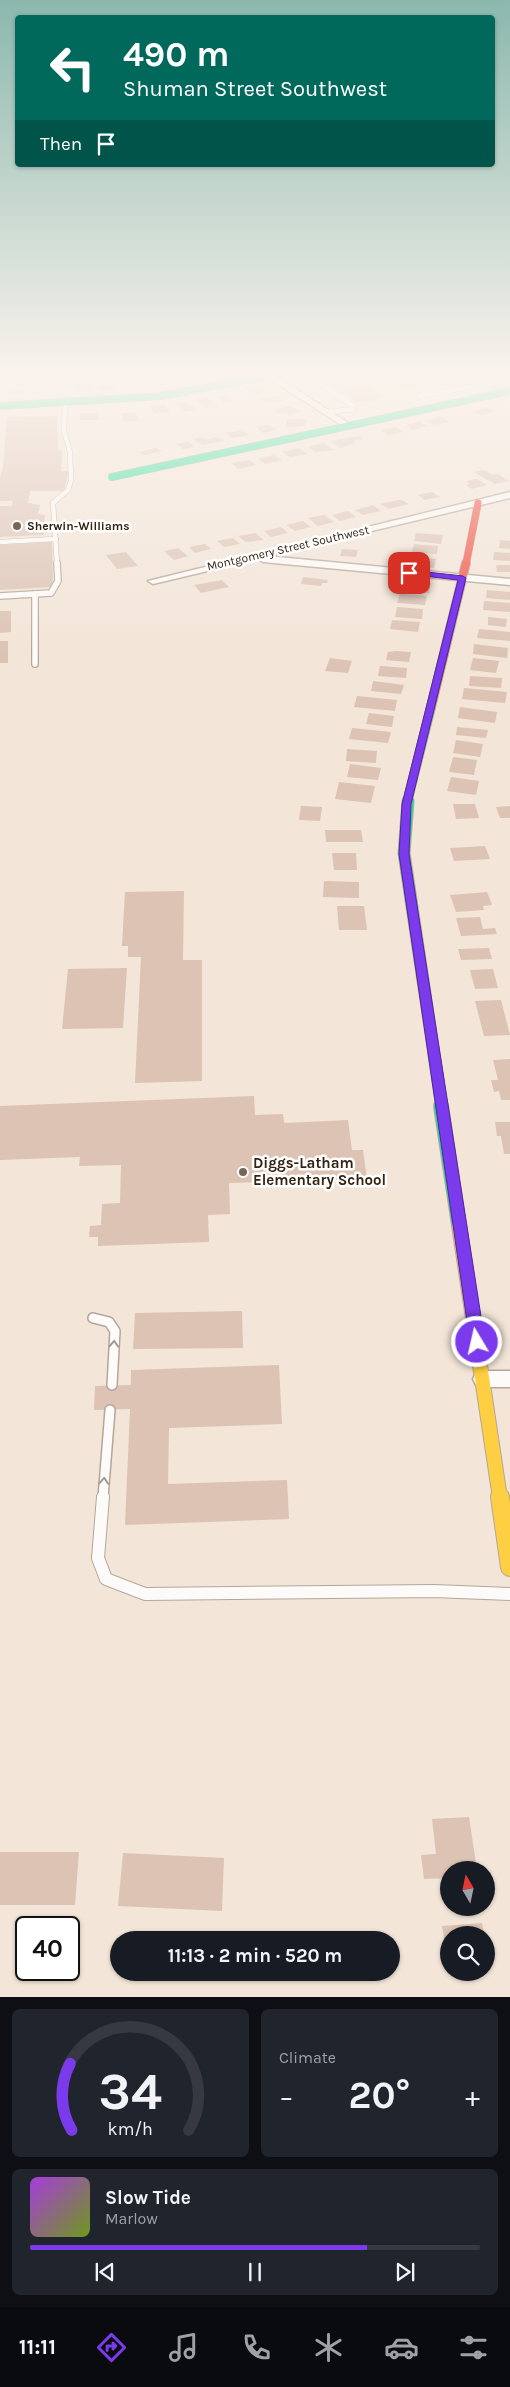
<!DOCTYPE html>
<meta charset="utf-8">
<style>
:root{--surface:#171b24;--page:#20242c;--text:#f1f3f6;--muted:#9ea1a6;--line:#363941;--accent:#7c3aed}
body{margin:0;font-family:Karla,sans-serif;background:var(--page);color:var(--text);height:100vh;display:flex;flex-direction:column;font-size:19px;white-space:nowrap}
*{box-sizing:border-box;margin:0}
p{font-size:16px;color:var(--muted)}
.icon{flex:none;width:28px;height:28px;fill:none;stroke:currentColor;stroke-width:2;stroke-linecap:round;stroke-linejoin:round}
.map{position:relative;height:1997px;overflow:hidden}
.side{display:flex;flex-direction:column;gap:12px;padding:12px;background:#0d0f14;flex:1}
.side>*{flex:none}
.top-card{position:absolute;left:15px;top:15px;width:480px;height:152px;border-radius:5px;box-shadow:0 1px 4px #0004;background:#00695c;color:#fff;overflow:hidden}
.needle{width:32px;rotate:351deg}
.tools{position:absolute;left:440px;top:1861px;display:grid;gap:10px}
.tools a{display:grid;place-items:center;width:55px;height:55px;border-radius:50%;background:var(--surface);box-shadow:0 1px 4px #0004;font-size:25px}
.speed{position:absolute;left:15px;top:1916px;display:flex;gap:10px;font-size:25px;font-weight:700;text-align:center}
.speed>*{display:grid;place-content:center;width:65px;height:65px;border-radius:50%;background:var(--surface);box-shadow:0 1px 4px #0004;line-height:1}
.speed .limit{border:2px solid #111;border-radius:8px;background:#fff;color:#111}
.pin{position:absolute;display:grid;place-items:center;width:42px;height:42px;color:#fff;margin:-21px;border-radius:10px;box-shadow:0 2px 8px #0006}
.me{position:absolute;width:55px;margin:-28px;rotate:351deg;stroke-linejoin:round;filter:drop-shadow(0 0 4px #0008)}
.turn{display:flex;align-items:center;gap:18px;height:105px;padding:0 25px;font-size:22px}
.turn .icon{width:65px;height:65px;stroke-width:2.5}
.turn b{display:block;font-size:35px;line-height:42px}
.then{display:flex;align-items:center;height:48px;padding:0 25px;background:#0003;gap:10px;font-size:19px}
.big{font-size:38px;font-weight:700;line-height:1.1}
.side .card{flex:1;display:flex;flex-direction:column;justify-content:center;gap:8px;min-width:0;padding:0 18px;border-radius:8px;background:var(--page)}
.side .dial{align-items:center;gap:0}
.dial svg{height:130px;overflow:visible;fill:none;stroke:var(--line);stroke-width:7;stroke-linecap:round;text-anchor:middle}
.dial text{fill:var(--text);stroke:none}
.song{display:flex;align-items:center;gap:15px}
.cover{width:60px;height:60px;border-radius:8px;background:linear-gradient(135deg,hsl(280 70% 55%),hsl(80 70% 35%))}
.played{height:5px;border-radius:2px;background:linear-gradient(90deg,var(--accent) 75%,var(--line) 75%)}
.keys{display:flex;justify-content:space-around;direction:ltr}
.heat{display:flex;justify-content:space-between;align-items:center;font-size:28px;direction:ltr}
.side .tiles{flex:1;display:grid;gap:12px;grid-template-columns:1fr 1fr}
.card:last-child{grid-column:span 2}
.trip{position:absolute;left:110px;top:1931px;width:290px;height:50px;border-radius:25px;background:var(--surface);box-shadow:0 1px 4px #0004;font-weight:700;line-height:50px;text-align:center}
.tab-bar{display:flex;height:80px;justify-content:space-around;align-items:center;background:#090b0e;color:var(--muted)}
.tab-bar .icon{width:35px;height:35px}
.tab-bar .current{color:var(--accent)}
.tab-bar b{font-size:22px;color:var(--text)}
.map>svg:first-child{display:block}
.building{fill:#dcc3b4}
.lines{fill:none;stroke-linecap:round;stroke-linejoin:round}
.lane-far3-casing{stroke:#b4a799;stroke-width:5.5}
.lane-far2-casing{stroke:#b4a799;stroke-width:8}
.lane-far1-casing{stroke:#b4a799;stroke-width:12}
.lane-casing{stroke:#b4a799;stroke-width:14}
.street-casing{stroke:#b4a799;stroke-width:3}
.fast-far3-casing{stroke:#b4a799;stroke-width:8}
.fast-far2-casing{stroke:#b4a799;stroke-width:10}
.fast-far1-casing{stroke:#b4a799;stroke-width:13}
.fast-casing{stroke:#b4a799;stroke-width:16}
.slow-far1-casing{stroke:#b4a799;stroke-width:16}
.slow-casing{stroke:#b4a799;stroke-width:20}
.jam-far1-casing{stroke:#b4a799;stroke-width:8}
.jam-casing{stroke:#b4a799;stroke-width:10}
.lane-far3{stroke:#fdfbf9;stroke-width:4.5}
.lane-far2{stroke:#fdfbf9;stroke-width:5.5}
.lane-far1{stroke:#fdfbf9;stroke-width:9}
.lane{stroke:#fdfbf9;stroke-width:12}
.street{fill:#fdfbf9;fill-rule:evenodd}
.fast-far3{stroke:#16e098;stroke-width:7}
.fast-far2{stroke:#16e098;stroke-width:8}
.fast-far1{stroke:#16e098;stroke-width:11}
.fast{stroke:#16e098;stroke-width:14}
.slow-far1{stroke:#ffcf43;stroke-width:14}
.slow{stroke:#ffcf43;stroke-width:18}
.jam-far1{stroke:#f24e42;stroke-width:7}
.jam{stroke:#f24e42;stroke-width:8}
.oneway{stroke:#a29a92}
.route{fill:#7c3aed;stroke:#51269a}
.poi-dot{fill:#766758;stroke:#fff;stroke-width:2}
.labels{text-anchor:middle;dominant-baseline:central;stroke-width:5;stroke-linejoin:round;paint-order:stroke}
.far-poi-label{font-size:12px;font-weight:bold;fill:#332313;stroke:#fff;text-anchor:start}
.far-street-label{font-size:12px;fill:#332313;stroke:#fff}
.poi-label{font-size:15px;font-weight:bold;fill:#332313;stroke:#fff;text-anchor:start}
</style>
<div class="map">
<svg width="510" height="1997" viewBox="0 0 510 1997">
<rect width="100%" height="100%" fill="#f3e5d8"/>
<g class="building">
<polygon points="177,377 199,377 201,379 184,382"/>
<polygon points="325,377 350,377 360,384 392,377 411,377 426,386 407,389 393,381 365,386 383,396 374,398 377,400 357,402 325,382 330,381"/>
<polygon points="432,377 465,377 474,382 450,387"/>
<polygon points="156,382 159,386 144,387 141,383"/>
<polygon points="84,383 85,386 91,386 93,391 77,392 75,384"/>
<polygon points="114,385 115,390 100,391 98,386"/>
<polygon points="257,386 266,391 253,394 244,388"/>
<polygon points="24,390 24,394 8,395 8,391"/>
<polygon points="227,395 235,401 224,403 216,397"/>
<polygon points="279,395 283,398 278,399 282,401 268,404 260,398"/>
<polygon points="208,398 218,406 206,408 196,400"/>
<polygon points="186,402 196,410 184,412 174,403"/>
<polygon points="166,405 170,412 154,414 150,406"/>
<polygon points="291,406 302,412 289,415 284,412 278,414 272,410"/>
<polygon points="487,408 495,412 480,415 472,411"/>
<polygon points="135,412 139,421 124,422 121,413"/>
<polygon points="80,413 98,413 99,420 80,420"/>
<polygon points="57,416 58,450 62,451 61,471 69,471 64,491 30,491 28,503 40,505 38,514 45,515 44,535 0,537 0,506 12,506 13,501 0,501 0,477 3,468 7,417"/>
<polygon points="441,417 449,422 434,425 426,420"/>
<polygon points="292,419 307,419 307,423 305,422 305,426 286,427 286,420"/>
<polygon points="420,422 428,426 412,430 405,425"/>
<polygon points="268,425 276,430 263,433 256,427"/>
<polygon points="396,427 404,432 388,435 380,430"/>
<polygon points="242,430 249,435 232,438 226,433"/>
<polygon points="359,436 362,439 353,440 356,443 340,448 331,441"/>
<polygon points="202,437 206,440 217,437 225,441 202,445 193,439"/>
<polygon points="189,442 195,447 183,449 176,444"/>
<polygon points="324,443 334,450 315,452 308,447"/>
<polygon points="156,448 162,451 145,455 139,452"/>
<polygon points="299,448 307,454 290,457 282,452"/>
<polygon points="274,455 282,460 265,464 258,459"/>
<polygon points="249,460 256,465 238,469 231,463"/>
<polygon points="484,470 493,475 498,474 509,481 495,484 474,472"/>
<polygon points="477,479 487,485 472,489 466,485 470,484 466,481"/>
<polygon points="432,492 440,497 425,500 418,495"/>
<polygon points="397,500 402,500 409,504 389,509 380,504"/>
<polygon points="373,505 381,511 363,515 355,510"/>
<polygon points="348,511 356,517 340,521 332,515"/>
<polygon points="324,515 334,522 318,526 308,518"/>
<polygon points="303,521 311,527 295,531 286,525"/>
<polygon points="281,527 288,533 271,537 264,531"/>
<polygon points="255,533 264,540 246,542 238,536"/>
<polygon points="416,533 443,535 441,544 414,541"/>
<polygon points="233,538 240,544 224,547 217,541"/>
<polygon points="500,540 510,541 510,549 499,548"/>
<polygon points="52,542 53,587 0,590 0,545"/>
<polygon points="205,544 211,549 195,553 189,547"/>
<polygon points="414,544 438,546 437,554 412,552"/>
<polygon points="178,548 188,556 174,560 164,551"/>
<polygon points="342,549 358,550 356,557 340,556"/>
<polygon points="126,552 138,566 117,569 106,555"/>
<polygon points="494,552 510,553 510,561 493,560"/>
<polygon points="409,557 436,559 434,568 407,565"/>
<polygon points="496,565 510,565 510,572 497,572"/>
<polygon points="303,577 328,580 327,583 322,583 321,586 301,584"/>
<polygon points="222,580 229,587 201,593 194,585"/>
<polygon points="401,581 416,583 431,583 429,593 399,591"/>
<polygon points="487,590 510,592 510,600 486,598"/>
<polygon points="400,594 427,596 425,605 397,603"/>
<polygon points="484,601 510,603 510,612 483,610"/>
<polygon points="397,607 423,609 422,619 395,617"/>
<polygon points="0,611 11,611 11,632 0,633"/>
<polygon points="488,617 507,619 506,627 488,625"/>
<polygon points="392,620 420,622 418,632 390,629"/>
<polygon points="479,629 510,632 510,641 477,638"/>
<rect x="0" y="641" width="8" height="22"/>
<polygon points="474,644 508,648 507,658 473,654"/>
<polygon points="397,651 411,652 409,662 386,660 388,652"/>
<polygon points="330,658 352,661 348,673 325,671"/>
<polygon points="473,658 499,661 496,673 470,670"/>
<polygon points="380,666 407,668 406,678 378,676"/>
<polygon points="470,676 502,678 501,688 469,686"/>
<polygon points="373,681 404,685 401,694 371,691"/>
<polygon points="464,688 507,692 505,703 462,699"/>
<polygon points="357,696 397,700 395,711 354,707"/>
<polygon points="460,707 497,712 495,723 458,718"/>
<polygon points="369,713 394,716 392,727 366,724"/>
<polygon points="457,727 488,730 486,738 456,735"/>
<polygon points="352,728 391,732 388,743 349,739"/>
<polygon points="456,740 483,744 480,757 453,753"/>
<polygon points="347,749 377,751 376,763 346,761"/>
<polygon points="453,757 477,760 474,775 449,772"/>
<polygon points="350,764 381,768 378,780 347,777"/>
<polygon points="451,777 479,781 476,795 447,791"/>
<polygon points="339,782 375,786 371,803 335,799"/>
<polygon points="453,804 475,804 479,818 456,819"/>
<polygon points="301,806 322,807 320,821 299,820"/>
<polygon points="510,806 510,818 500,818 496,807"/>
<polygon points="325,830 361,830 363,842 326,842"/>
<polygon points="485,846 490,859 454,861 450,848"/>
<polygon points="332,853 356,853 357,870 334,870"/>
<polygon points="324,881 359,882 359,898 323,897"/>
<polygon points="184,891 183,960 202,960 202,1081 135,1083 141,957 128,957 128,946 122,946 125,892"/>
<polygon points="487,892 492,905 483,906 484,910 456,912 450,895"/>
<polygon points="337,906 364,906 367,930 339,930"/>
<polygon points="480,917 483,929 495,928 497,934 461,936 456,918"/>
<polygon points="489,948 492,959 461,960 458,949"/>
<polygon points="127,968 123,1028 62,1029 68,969"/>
<polygon points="493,969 498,988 475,989 470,970"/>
<polygon points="501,1000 510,1035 484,1036 475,1001"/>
<polygon points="510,1059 510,1100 501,1100 499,1091 494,1092 491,1080 498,1080 493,1060"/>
<polygon points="254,1096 255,1115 283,1114 284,1123 348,1120 352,1150 363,1150 367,1179 229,1183 230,1214 208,1215 209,1242 98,1246 98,1237 89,1237 90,1226 101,1225 102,1204 120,1203 121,1165 79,1166 80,1157 0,1160 0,1106"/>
<polygon points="495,1122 510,1122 510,1154 504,1154 501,1136 497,1136"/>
<polygon points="242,1311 243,1348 133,1349 135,1313"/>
<polygon points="279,1365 282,1424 169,1428 168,1484 287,1480 289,1519 125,1525 130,1409 94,1410 95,1386 131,1385 131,1370"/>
<polygon points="469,1817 477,1870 449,1870 449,1878 424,1879 421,1855 436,1854 432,1819"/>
<polygon points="0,1852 79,1852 75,1905 0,1905"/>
<polygon points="123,1853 224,1858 222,1911 118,1906"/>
<polygon points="482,1923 484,1935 449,1935 448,1964 442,1926"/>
</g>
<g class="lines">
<g class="lane-far3-casing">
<g id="lane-far3">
<polyline points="478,377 490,384"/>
<polyline points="311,379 354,406 354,409 327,412"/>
<polyline points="419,396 510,380"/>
<polyline points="0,542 56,539"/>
<polyline points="57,564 53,503 68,490 71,480 70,452 64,431 65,403"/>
</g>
</g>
<g class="lane-far2-casing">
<g id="lane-far2">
<polyline points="35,594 35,664"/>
<polyline points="0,596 51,593 58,581 57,563"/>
</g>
</g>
<g class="lane-far1-casing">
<g id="lane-far1">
<polyline points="93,1318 109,1322 115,1331 112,1385"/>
<polyline points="103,1498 110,1410"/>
</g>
</g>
<g class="lane-casing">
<polyline id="lane" points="103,1497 98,1558 106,1579 145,1594 434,1591 510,1594"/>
</g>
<g class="street-casing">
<g id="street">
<polygon points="267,377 277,377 353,426 346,428"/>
<polygon points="510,492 510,498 267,556 510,579 510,585 263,562 258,559 153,584 148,581"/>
<polygon points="483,1371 510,1371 510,1387 483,1387 476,1385 473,1379 476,1373"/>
</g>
</g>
<g class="fast-far3-casing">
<g id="fast-far3">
<polyline points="0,406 161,396 263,377"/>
<polyline points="112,477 510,391"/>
</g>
</g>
<g class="fast-far2-casing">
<polyline id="fast-far2" points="407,803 431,707"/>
</g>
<g class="fast-far1-casing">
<polyline id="fast-far1" points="408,801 404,853 442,1108"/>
</g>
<g class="fast-casing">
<polyline id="fast" points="441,1106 459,1225"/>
</g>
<g class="slow-far1-casing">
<polyline id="slow-far1" points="459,1225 500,1498"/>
</g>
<g class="slow-casing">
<polyline id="slow" points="500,1497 510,1567"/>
</g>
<g class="jam-far1-casing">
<polyline id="jam-far1" points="466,564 478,503"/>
</g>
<g class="jam-casing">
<polyline id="jam" points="431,707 466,563"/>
</g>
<use href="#lane-far3" class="lane-far3"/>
<use href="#lane-far2" class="lane-far2"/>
<use href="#lane-far1" class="lane-far1"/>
<use href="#lane" class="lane"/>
<use href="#street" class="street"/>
<use href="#fast-far3" class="fast-far3"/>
<use href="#fast-far2" class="fast-far2"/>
<use href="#fast-far1" class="fast-far1"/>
<use href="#fast" class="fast"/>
<use href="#slow-far1" class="slow-far1"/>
<use href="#slow" class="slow"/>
<use href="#jam-far1" class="jam-far1"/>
<use href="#jam" class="jam"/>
</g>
<defs><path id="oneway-chevron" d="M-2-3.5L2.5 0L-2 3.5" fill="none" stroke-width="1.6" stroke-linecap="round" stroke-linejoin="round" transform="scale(1.25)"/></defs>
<g class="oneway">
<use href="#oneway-chevron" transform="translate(114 1344) rotate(-87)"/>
<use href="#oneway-chevron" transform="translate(104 1481) rotate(-86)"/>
</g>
<linearGradient id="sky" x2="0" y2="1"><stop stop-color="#8bb8ad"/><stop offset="0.57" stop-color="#faf3ed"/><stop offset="1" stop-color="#faf3ed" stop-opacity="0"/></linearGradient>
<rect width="510" height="657" fill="url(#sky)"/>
<polygon class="route" points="409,570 463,576 466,578 411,804 409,854 485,1342 482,1347 477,1349 472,1347 470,1342 399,854 402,804 458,580 406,574 405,573"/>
<g class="poi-dot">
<circle cx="17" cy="526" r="5"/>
<circle cx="243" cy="1172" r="5"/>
</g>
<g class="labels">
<g class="far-poi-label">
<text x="27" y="526">Sherwin-Williams</text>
</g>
<g class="far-street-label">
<text transform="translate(288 548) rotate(-13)">Montgomery Street Southwest</text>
</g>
<g class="poi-label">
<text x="253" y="1163">Diggs-Latham<tspan x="253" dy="17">Elementary School</tspan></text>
</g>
</g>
</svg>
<div class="tools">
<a><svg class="needle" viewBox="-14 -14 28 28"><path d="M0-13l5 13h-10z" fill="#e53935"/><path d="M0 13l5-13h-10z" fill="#9ea1a6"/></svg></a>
<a><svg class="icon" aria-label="search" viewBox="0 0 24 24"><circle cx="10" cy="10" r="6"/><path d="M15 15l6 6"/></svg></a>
</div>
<div class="speed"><div class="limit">40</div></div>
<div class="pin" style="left:409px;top:573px;background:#d93025"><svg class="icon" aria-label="arrive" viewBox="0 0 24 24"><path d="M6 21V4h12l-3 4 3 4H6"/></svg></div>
<svg class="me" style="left:477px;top:1342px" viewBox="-20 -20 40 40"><circle r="17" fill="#7c3aed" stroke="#fff" stroke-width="3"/><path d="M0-11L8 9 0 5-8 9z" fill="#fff"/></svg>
<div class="trip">11:13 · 2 min · 520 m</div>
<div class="top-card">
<div class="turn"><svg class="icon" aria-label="left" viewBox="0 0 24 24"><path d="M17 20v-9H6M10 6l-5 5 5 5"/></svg><div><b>490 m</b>Shuman Street Southwest</div></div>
<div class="then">Then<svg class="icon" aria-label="arrive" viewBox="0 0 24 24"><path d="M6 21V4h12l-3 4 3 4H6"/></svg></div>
</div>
</div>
<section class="side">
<div class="tiles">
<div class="card dial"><svg viewBox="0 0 100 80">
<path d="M14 69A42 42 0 1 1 86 69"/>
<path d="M14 69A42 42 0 0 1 13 28" stroke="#7c3aed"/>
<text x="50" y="56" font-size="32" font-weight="700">34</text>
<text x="50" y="72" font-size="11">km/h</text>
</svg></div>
<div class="card"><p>Climate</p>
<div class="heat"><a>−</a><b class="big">20°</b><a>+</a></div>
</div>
<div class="card">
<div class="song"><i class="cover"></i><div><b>Slow Tide</b><p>Marlow</p></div></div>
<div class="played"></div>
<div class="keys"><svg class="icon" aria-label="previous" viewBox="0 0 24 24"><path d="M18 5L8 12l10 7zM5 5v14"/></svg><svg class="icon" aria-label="pause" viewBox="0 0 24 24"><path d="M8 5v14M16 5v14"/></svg><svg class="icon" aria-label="next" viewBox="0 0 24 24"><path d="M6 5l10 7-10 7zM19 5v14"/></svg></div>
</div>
</div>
</section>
<nav class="tab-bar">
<b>11:11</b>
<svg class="icon current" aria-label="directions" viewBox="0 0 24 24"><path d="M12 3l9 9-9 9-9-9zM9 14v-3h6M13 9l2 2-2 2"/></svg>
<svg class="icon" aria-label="music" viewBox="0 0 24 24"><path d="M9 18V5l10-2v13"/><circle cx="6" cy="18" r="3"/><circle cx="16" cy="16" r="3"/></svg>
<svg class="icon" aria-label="phone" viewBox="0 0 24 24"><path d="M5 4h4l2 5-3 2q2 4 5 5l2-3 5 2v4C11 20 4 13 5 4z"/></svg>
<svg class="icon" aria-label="climate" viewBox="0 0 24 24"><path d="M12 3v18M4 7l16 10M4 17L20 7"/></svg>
<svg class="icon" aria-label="car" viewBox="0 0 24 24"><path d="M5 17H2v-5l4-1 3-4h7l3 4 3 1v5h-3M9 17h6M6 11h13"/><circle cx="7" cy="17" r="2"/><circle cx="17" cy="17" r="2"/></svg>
<svg class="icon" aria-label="filters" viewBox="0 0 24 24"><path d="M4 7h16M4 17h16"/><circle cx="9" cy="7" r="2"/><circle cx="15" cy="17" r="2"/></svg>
</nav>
